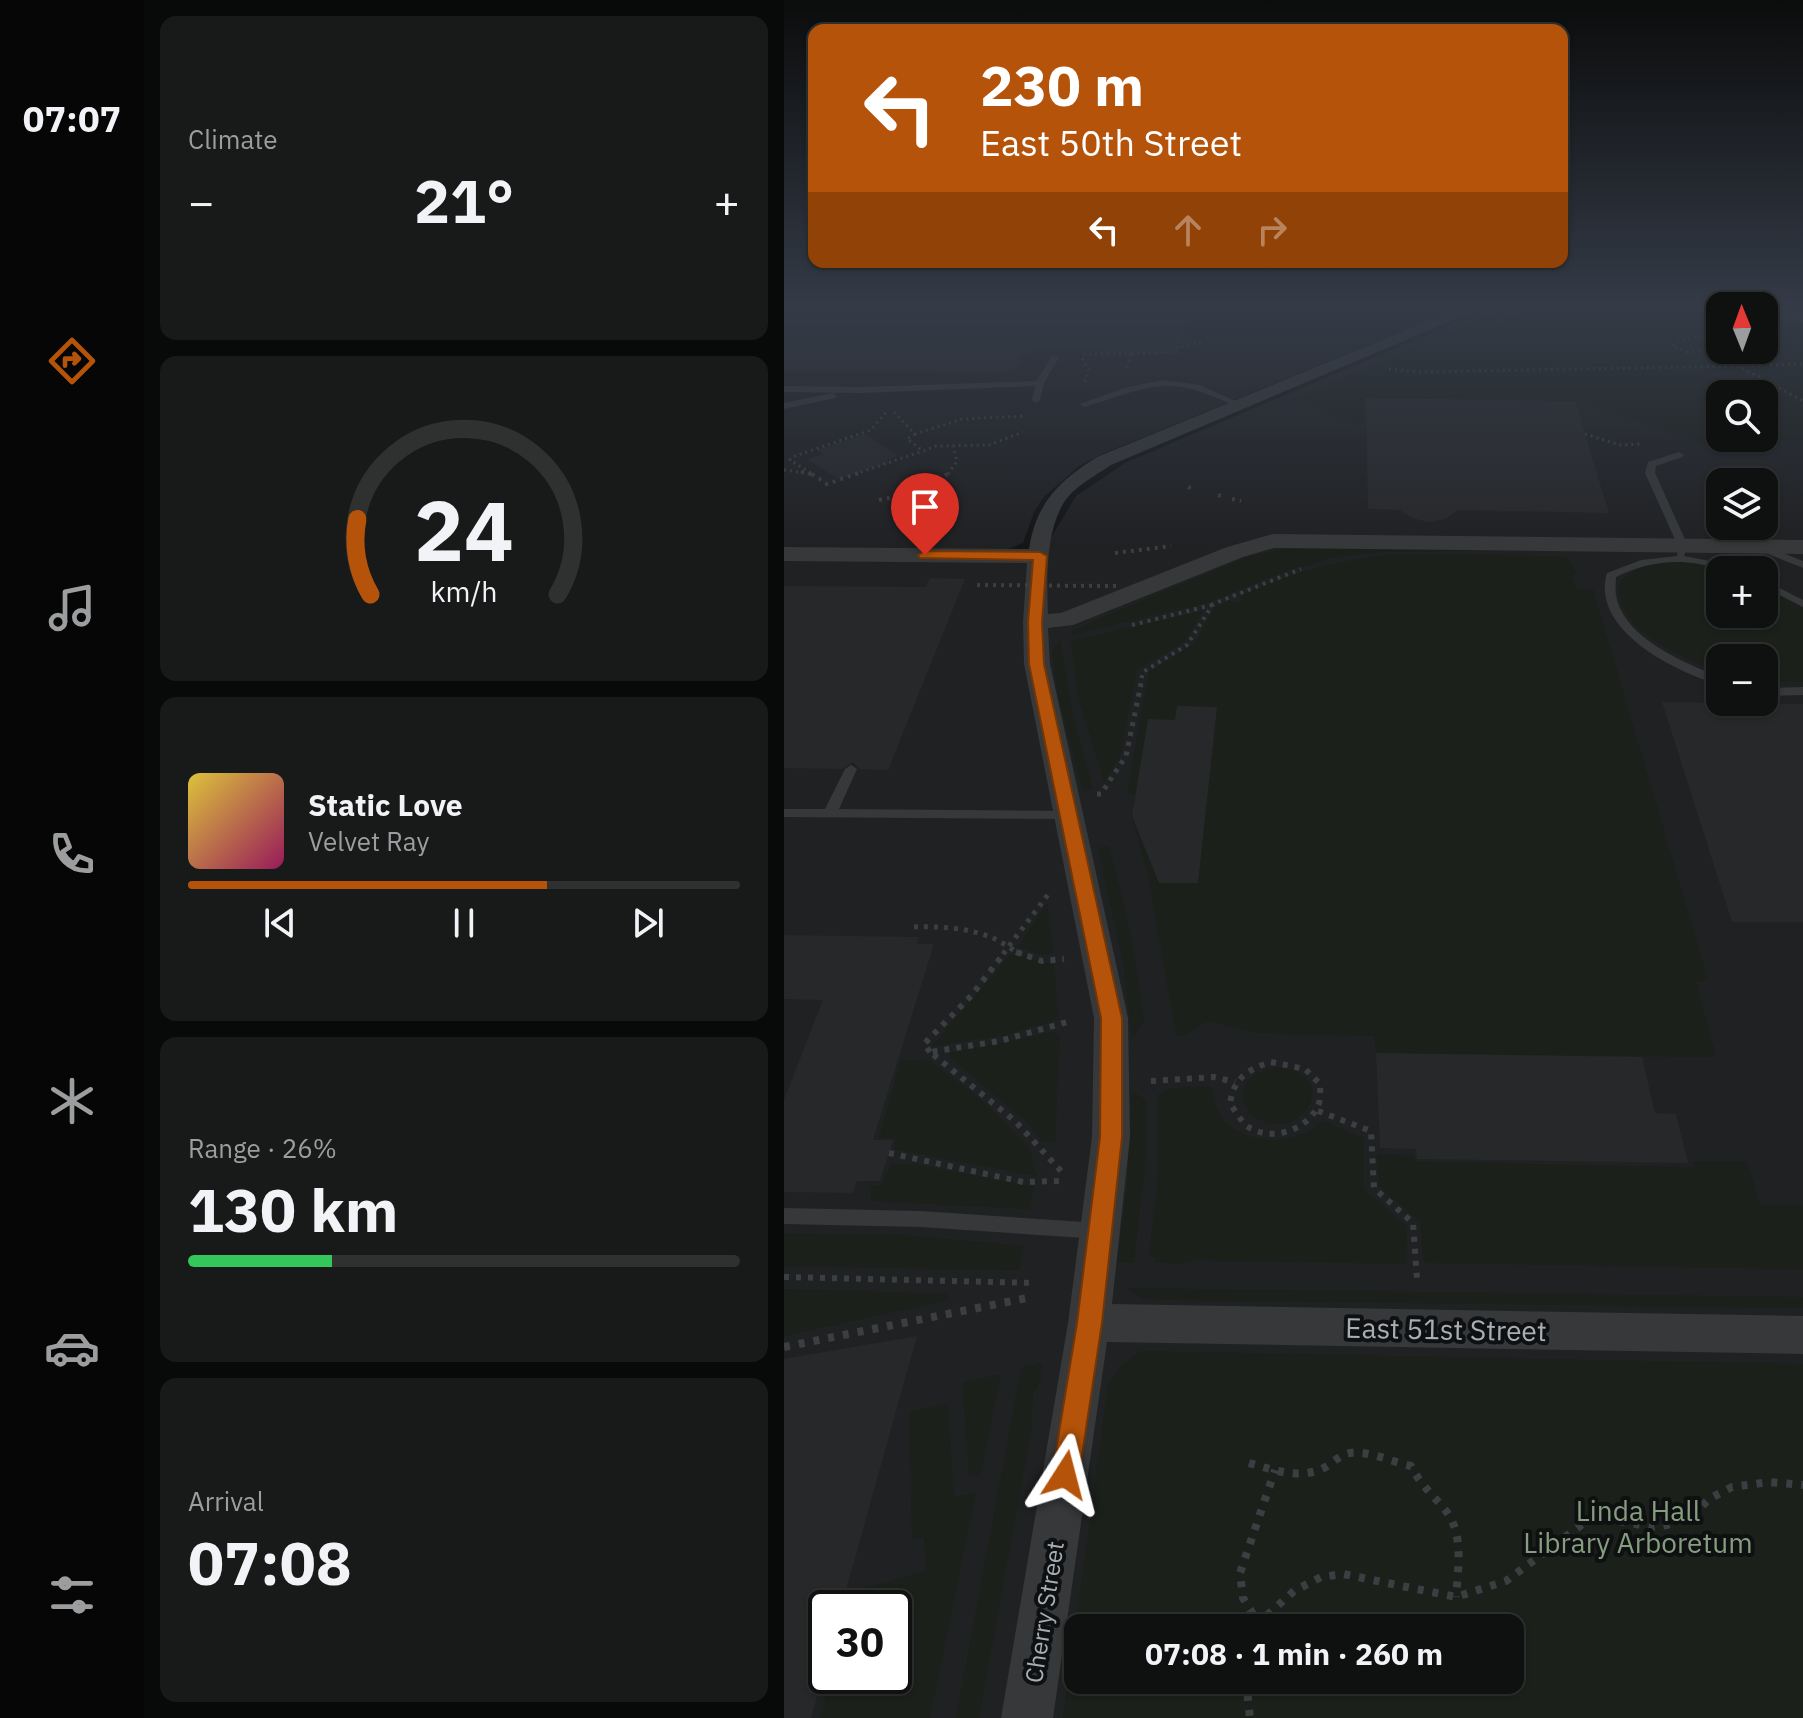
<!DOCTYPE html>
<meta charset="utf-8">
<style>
:root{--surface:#0f1010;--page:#181919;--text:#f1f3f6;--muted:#9b9d9f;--line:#2f3030;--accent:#b45309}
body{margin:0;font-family:"IBM Plex Sans",sans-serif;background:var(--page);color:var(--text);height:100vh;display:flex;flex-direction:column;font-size:30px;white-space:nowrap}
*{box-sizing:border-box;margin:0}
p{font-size:26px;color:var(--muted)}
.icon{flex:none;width:44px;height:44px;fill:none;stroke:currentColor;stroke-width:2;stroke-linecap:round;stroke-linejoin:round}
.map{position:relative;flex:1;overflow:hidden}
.details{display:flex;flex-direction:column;gap:16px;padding:16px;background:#080909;width:640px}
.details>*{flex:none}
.top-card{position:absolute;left:24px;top:24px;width:760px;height:244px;border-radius:16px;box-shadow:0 2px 6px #0004,0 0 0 2px var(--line);background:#b45309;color:#fff;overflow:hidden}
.needle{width:52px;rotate:359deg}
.tools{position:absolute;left:922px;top:292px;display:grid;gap:16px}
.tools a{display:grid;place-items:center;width:72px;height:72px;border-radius:16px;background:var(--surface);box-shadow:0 2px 6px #0004,0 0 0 2px var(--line);font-size:40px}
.speed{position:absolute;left:24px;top:1590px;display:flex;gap:16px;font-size:40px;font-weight:700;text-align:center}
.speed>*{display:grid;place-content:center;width:104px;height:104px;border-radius:50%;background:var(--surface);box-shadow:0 2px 6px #0004,0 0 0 2px var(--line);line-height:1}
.speed .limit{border:4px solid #111;border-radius:12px;background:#fff;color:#111}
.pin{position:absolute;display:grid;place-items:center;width:68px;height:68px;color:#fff;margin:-82px -34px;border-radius:50% 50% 50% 0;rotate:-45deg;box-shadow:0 0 8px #0007}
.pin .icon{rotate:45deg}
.me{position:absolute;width:88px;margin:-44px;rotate:9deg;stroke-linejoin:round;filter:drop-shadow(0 0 6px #0008)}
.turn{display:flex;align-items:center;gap:28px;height:168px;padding:0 40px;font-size:36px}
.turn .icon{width:104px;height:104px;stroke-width:2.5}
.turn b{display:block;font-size:56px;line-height:68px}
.lanes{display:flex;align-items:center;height:76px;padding:0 40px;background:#0003;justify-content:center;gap:40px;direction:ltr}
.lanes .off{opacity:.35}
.big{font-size:60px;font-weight:700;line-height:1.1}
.details .widget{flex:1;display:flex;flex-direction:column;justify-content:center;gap:12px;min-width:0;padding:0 28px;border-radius:16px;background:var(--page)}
.details .dial{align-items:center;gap:0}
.dial svg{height:208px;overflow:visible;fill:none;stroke:var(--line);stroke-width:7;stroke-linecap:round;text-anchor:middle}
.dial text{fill:var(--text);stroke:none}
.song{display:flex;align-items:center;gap:24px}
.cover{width:96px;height:96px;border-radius:12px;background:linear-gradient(135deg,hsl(50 70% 55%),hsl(330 70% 35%))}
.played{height:8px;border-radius:4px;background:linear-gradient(90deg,var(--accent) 65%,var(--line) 65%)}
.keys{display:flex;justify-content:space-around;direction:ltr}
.heat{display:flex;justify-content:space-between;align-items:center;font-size:44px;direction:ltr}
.charge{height:12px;border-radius:6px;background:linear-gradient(90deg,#34c759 26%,var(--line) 0)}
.trip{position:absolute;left:280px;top:1614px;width:460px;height:80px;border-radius:16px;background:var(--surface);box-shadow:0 2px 6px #0004,0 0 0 2px var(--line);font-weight:700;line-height:80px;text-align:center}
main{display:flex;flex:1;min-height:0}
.dock{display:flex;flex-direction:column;width:144px;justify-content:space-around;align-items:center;background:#060606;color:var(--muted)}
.dock .icon{width:56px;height:56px}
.dock .active{color:var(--accent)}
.dock b{font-size:36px;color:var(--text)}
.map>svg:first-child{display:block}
.built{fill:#202123;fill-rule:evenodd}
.green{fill:#1b201b;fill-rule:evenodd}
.building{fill:#27282a}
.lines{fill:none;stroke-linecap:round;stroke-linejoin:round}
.path-far4{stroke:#3c3f41;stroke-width:3;stroke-dasharray:2 4;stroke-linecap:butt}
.path-far3{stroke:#3c3f41;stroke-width:4;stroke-dasharray:3 5;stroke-linecap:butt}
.path-far2{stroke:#3c3f41;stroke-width:5;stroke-dasharray:4 6;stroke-linecap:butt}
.path-far1{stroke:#3c3f41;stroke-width:6;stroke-dasharray:5 7;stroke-linecap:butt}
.path{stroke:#3c3f41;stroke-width:8;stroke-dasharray:6 9;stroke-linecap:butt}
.service{fill:#36383a;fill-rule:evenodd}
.minor{fill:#36383a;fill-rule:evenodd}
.secondary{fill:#44474a;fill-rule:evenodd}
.path-bridge{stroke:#3c3f41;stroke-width:4;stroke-dasharray:3 5;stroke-linecap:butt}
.route{fill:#b45309;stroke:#753606;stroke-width:2}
.labels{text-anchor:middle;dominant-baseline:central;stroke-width:8;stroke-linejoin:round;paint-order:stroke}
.street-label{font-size:24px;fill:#a7afb5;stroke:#0f1011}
.near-street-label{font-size:28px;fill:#a7afb5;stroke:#0f1011}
.near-park-label{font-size:28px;fill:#869e80;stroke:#0f1011}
</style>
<main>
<nav class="dock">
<b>07:07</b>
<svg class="icon active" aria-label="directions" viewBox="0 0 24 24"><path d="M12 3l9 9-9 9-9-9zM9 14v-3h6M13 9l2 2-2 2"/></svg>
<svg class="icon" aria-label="music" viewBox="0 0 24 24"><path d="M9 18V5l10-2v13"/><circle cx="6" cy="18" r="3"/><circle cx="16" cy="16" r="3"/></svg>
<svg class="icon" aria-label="phone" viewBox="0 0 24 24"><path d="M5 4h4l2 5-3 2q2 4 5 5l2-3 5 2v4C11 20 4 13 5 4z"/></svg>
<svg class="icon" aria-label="climate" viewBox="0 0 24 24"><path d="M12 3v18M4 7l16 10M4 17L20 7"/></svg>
<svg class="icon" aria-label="car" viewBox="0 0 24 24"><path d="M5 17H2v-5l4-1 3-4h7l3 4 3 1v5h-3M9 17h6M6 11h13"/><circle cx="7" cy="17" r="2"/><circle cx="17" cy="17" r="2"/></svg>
<svg class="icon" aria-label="filters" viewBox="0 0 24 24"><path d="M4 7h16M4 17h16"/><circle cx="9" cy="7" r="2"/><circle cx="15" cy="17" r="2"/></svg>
</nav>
<section class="details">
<div class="widget"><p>Climate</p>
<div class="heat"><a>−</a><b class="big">21°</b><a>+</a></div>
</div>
<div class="widget dial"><svg viewBox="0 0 100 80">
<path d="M14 69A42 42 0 1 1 86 69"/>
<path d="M14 69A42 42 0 0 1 9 40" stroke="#b45309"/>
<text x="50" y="56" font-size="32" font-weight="700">24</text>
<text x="50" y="72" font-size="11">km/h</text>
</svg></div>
<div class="widget">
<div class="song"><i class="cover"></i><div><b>Static Love</b><p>Velvet Ray</p></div></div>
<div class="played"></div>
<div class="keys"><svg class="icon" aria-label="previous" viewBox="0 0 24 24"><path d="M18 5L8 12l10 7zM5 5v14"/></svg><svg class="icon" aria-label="pause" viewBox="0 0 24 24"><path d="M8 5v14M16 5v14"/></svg><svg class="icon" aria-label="next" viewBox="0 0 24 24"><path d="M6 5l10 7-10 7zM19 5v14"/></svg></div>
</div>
<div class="widget"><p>Range · 26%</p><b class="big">130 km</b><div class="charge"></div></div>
<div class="widget"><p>Arrival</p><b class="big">07:08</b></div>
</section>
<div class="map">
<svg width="1019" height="1718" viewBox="0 0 1019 1718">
<rect width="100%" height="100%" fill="#141516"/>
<g class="built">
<polygon points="0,306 680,306 318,454 295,466 260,497 250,512 239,543 222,550 0,548"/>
<path d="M711,306h234h-9v44h44v-36l39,9v1395h-1019v-1164l256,2 36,-60 49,-33zM936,394h44v44h-44zM936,482h44v44h-44zM936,570h44v44h-44zM936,658h44v44h-44zM42,1608h68v68h-68zM294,1628h432v52h-432z"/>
</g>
<g class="green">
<path d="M727,306h201l8,2v42h44v-32l39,10v113l-80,-1 3,8 -5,1 -144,-48 -213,-3v24l-6,3 -64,-26zM936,394h44v44h-44z"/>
<polygon points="503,548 524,548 750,550 599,552 550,557 496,573 426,602 287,635 288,632 309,621 461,558"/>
<path d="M602,555l172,1 11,3 7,14 -5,4 6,12h16l115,391 -12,1 20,76 -340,-4 -2,-17 -117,-3 -49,-12 -21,13 -11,2 -27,-157 -17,-63 4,-21 -9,-1 22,-122 45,-28 22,-37 13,-6 7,3 7,-3 -2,-4 3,-3c47,-21 91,-33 142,-39z"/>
<path d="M882,562l24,1 31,7 -1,44h44v-28l39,23v73h-39v-24h-44v14c-34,-12 -113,-45 -99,-92l18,-12z"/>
<polygon points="419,611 401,641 353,670 336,756 320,782 294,697 287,641"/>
<polygon points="276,640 290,719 309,789 299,791 275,700 268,652"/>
<path d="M324,846c18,58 29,115 36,176l-12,18 -8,-71 -26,-121z"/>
<polygon points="263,903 269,953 254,954 234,946"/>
<polygon points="227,954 270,965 275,1019 221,1035 148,1046"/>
<polygon points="269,1032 276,1036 271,1142 259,1142 245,1124 165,1056 167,1053"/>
<polygon points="117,1060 146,1061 202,1104 245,1147 253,1176 110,1149 112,1139 95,1138"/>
<path d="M495,1067c68,10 18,85 -30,46 -18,-26 5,-43 30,-46z"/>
<path d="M417,1086l12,2c-1,56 76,66 109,33l42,17v51l43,38 -1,37 -211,-4 -15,4 -25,-2 1,-5 -7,-1 9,-79v-82l11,-6z"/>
<polygon points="347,1091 362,1100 362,1157 350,1263 333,1262 343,1189"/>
<polygon points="593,1155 630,1156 631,1162 909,1167 909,1161 963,1161 976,1205 1019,1206 1019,1269 642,1263 639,1260 636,1222 595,1186"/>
<polygon points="107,1164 130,1164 250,1187 245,1209 87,1201 87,1185 98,1186"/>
<polygon points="0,1234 117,1235 239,1246 235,1270 0,1266"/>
<polygon points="341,1288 1019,1297 1019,1308 385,1300 358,1298"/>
<polygon points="0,1289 164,1294 164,1300 0,1336"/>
<path d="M357,1351l662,13v354h-740l45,-334 14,-19zM726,1628v52h-432v-52z"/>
<polygon points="259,1362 256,1382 249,1394 247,1432 195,1718 172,1718 237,1368"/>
<polygon points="217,1374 197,1475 185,1477 178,1383"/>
<polygon points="164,1403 170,1497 192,1493 146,1718 36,1718 47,1676 110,1676 110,1608 65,1608 70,1591 142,1571 140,1537 128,1539 125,1412"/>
</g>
<g class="building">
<polygon points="37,306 403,306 395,354 316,354 318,348 254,348 252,353 238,353 230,372 0,371 0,309 34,309"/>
<polygon points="582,398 791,401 825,513 674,510 662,519 644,522 628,518 616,510 584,509"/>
<polygon points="81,434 114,456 102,460 105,463 54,479 23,459 39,454 32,450"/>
<polygon points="146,578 181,579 104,770 76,769 69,762 58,769 0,768 0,586 141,587"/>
<polygon points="878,702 1019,704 1019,922 948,922"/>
<polygon points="393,706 433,707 414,883 375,883 348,816 364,719 391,720"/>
<polygon points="0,935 135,937 133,944 150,944 89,1140 109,1140 96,1181 73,1181 69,1193 0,1192 0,1100 39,1000 0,999"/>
<polygon points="592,1053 858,1057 871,1113 892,1114 904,1163 633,1159 632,1149 596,1148"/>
<polygon points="133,1336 57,1608 42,1608 42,1663 27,1718 0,1718 0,1359"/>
</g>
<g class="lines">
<g class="path-far4">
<polyline points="904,306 936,313"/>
<polyline points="713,321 742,306"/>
<polyline points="936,333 896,340 888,346 903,352 936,349"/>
<polyline points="347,354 387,352 387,349 418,342"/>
<polyline points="956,366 1019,364"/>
<polyline points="605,369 633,372 955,366 1019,401"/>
<polyline points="301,382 305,371 298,358 300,354 347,354 342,369"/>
<polyline points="110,412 131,434 178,419 240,416"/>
<polyline points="131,434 123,439 139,451 152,446 205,445 239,432"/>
<polyline points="801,434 836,445 858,444"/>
<polyline points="0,470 28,474 6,460 8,457 87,430 104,410"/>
<polyline points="71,474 139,451"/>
<polyline points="164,474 173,461 169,447"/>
</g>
<g class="path-far3">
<polyline points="17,472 28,474 25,472"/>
<polyline points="28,474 43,484 77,472"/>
<polyline points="404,487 411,490"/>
<polyline points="434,495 440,497"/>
<polyline points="448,499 457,501"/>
<polyline points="95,500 140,491 166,472"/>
<polyline points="331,553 387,546"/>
<polyline points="348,625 428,605"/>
<polyline points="356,686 359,672 403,645 429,604 517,569"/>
</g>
<g class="path-far2">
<polyline points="313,794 317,794 342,756 357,684"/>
<path d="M130,927c25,-1 55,1 79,11 10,4 18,12 29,16"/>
<polyline points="219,954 266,892"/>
</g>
<g class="path-far1">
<polyline points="232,952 258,961 280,959"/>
<polyline points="146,1052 140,1044 187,996 221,952"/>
<path d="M487,1062l34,7 15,15c0,6 1,13 -1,19 -9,26 -45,39 -69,25 -8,-4 -14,-17 -20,-24 3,-25 18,-35 41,-42z"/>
<polyline points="367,1081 430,1077 451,1082"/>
<polyline points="534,1111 587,1131 590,1188 629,1223 633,1279"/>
<polyline points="105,1153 239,1182 275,1181"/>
<polyline points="277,1171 231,1121 146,1052 216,1041 287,1021"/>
<polyline points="0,1277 251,1283"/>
</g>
<g class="path">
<polyline points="0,1347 248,1297"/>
<path d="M465,1463c24,7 49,16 73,6 10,-5 17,-14 28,-16 17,-3 43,9 61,13 9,18 22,29 35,45 18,23 12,58 10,86"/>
<polyline points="477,1627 459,1598 456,1573 491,1470"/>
<polyline points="476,1628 480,1618 510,1591 537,1577 559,1574 672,1597 722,1581 804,1520 824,1519 868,1527 883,1525 907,1517 925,1499 948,1487 985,1482 1019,1485"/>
<polyline points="462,1680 466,1718"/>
</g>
<g class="service">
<polygon points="268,355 275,357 260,383 256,400 252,403 248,400 251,386 76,393 0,392 0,386 76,387 253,381"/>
<path d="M378,380l38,5 44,20 -7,2c-70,-34 -83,-21 -153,0l-4,-3 45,-16z"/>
<polygon points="49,393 53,396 52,398 0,409 0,403"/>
<path d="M895,452l5,3 -2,2 -26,9 -1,7 33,73 -4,10 36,7 17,7c-13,0 -25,-3 -38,-6 -30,-5 -56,0 -83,13 0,5 -1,13 0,18 7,43 69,68 104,82v8c-45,-13 -130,-55 -113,-112l34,-13 36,-4 1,-10 -33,-73 3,-11z"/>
<polygon points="976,544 1019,561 1019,568 972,549 971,547"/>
<polygon points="980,580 1019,600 1019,607 980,587"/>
<polygon points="1019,687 1019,695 980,696 980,688"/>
<polygon points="67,765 73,769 55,809 285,811 292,815 285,819 0,817 0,809 41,809 61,769"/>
<polygon points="0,1208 137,1211 315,1223 321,1225 324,1231 321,1237 315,1239 137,1227 0,1224"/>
</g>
<path class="minor" d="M681,306h21l-375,159c-16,11 -38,22 -48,39 -18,31 -16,76 -15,110l13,-1 166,-66 46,-13 530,6v14l-529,-6 -31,9 -170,68 -25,3 2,36 78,354 2,119 -18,167 691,12v38l-696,-12 -54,376h-52l67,-395 24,-186 2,-119 -70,-354 -1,-42 4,-59 -243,-2v-14l245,2c7,-46 30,-68 68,-92z"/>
<polygon class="secondary" points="969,306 1004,306 1019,309 1019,323 980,314 980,306"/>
<polyline class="path-bridge" points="193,585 332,586"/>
</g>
<linearGradient id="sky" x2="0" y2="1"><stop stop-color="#0b0c0c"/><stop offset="0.56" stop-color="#343b47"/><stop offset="1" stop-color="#343b47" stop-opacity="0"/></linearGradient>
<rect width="1019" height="546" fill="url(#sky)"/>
<polygon class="route" points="141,551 256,552 263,556 258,622 260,664 338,1018 338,1137 318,1323 295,1475 291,1485 281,1489 272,1485 268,1475 293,1323 316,1137 317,1018 245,664 244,622 249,560 136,558 134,555"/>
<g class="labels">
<g class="street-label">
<text transform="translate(260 1612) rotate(-81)">Cherry Street</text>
</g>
<g class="near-street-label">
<text transform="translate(662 1329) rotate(1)">East 51st Street</text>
</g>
<g class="near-park-label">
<text x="854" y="1510">Linda Hall<tspan x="854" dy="32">Library Arboretum</tspan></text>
</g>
</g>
</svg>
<div class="tools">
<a><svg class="needle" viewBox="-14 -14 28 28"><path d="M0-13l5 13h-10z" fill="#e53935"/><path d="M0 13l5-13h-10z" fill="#9b9d9f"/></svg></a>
<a><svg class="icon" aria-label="search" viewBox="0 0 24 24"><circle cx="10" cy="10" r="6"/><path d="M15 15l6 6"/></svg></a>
<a><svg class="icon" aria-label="layers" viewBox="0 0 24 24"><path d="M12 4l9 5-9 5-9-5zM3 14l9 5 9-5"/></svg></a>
<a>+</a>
<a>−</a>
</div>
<div class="speed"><div class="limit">30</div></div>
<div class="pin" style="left:141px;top:555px;background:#d93025"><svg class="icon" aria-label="arrive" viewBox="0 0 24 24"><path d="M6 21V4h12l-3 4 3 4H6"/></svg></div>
<svg class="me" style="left:281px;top:1475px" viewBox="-20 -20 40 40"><path d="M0-17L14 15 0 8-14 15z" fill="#b45309" stroke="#fff" stroke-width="4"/></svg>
<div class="trip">07:08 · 1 min · 260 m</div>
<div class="top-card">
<div class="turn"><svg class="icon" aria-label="left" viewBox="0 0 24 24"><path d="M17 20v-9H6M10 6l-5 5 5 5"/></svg><div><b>230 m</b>East 50th Street</div></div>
<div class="lanes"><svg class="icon" aria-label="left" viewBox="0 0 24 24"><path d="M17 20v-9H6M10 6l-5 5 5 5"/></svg><svg class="icon off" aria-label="ahead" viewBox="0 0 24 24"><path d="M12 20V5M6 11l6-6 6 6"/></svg><svg class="icon off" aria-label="right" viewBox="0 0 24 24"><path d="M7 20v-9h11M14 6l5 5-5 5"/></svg></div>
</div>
</div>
</main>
